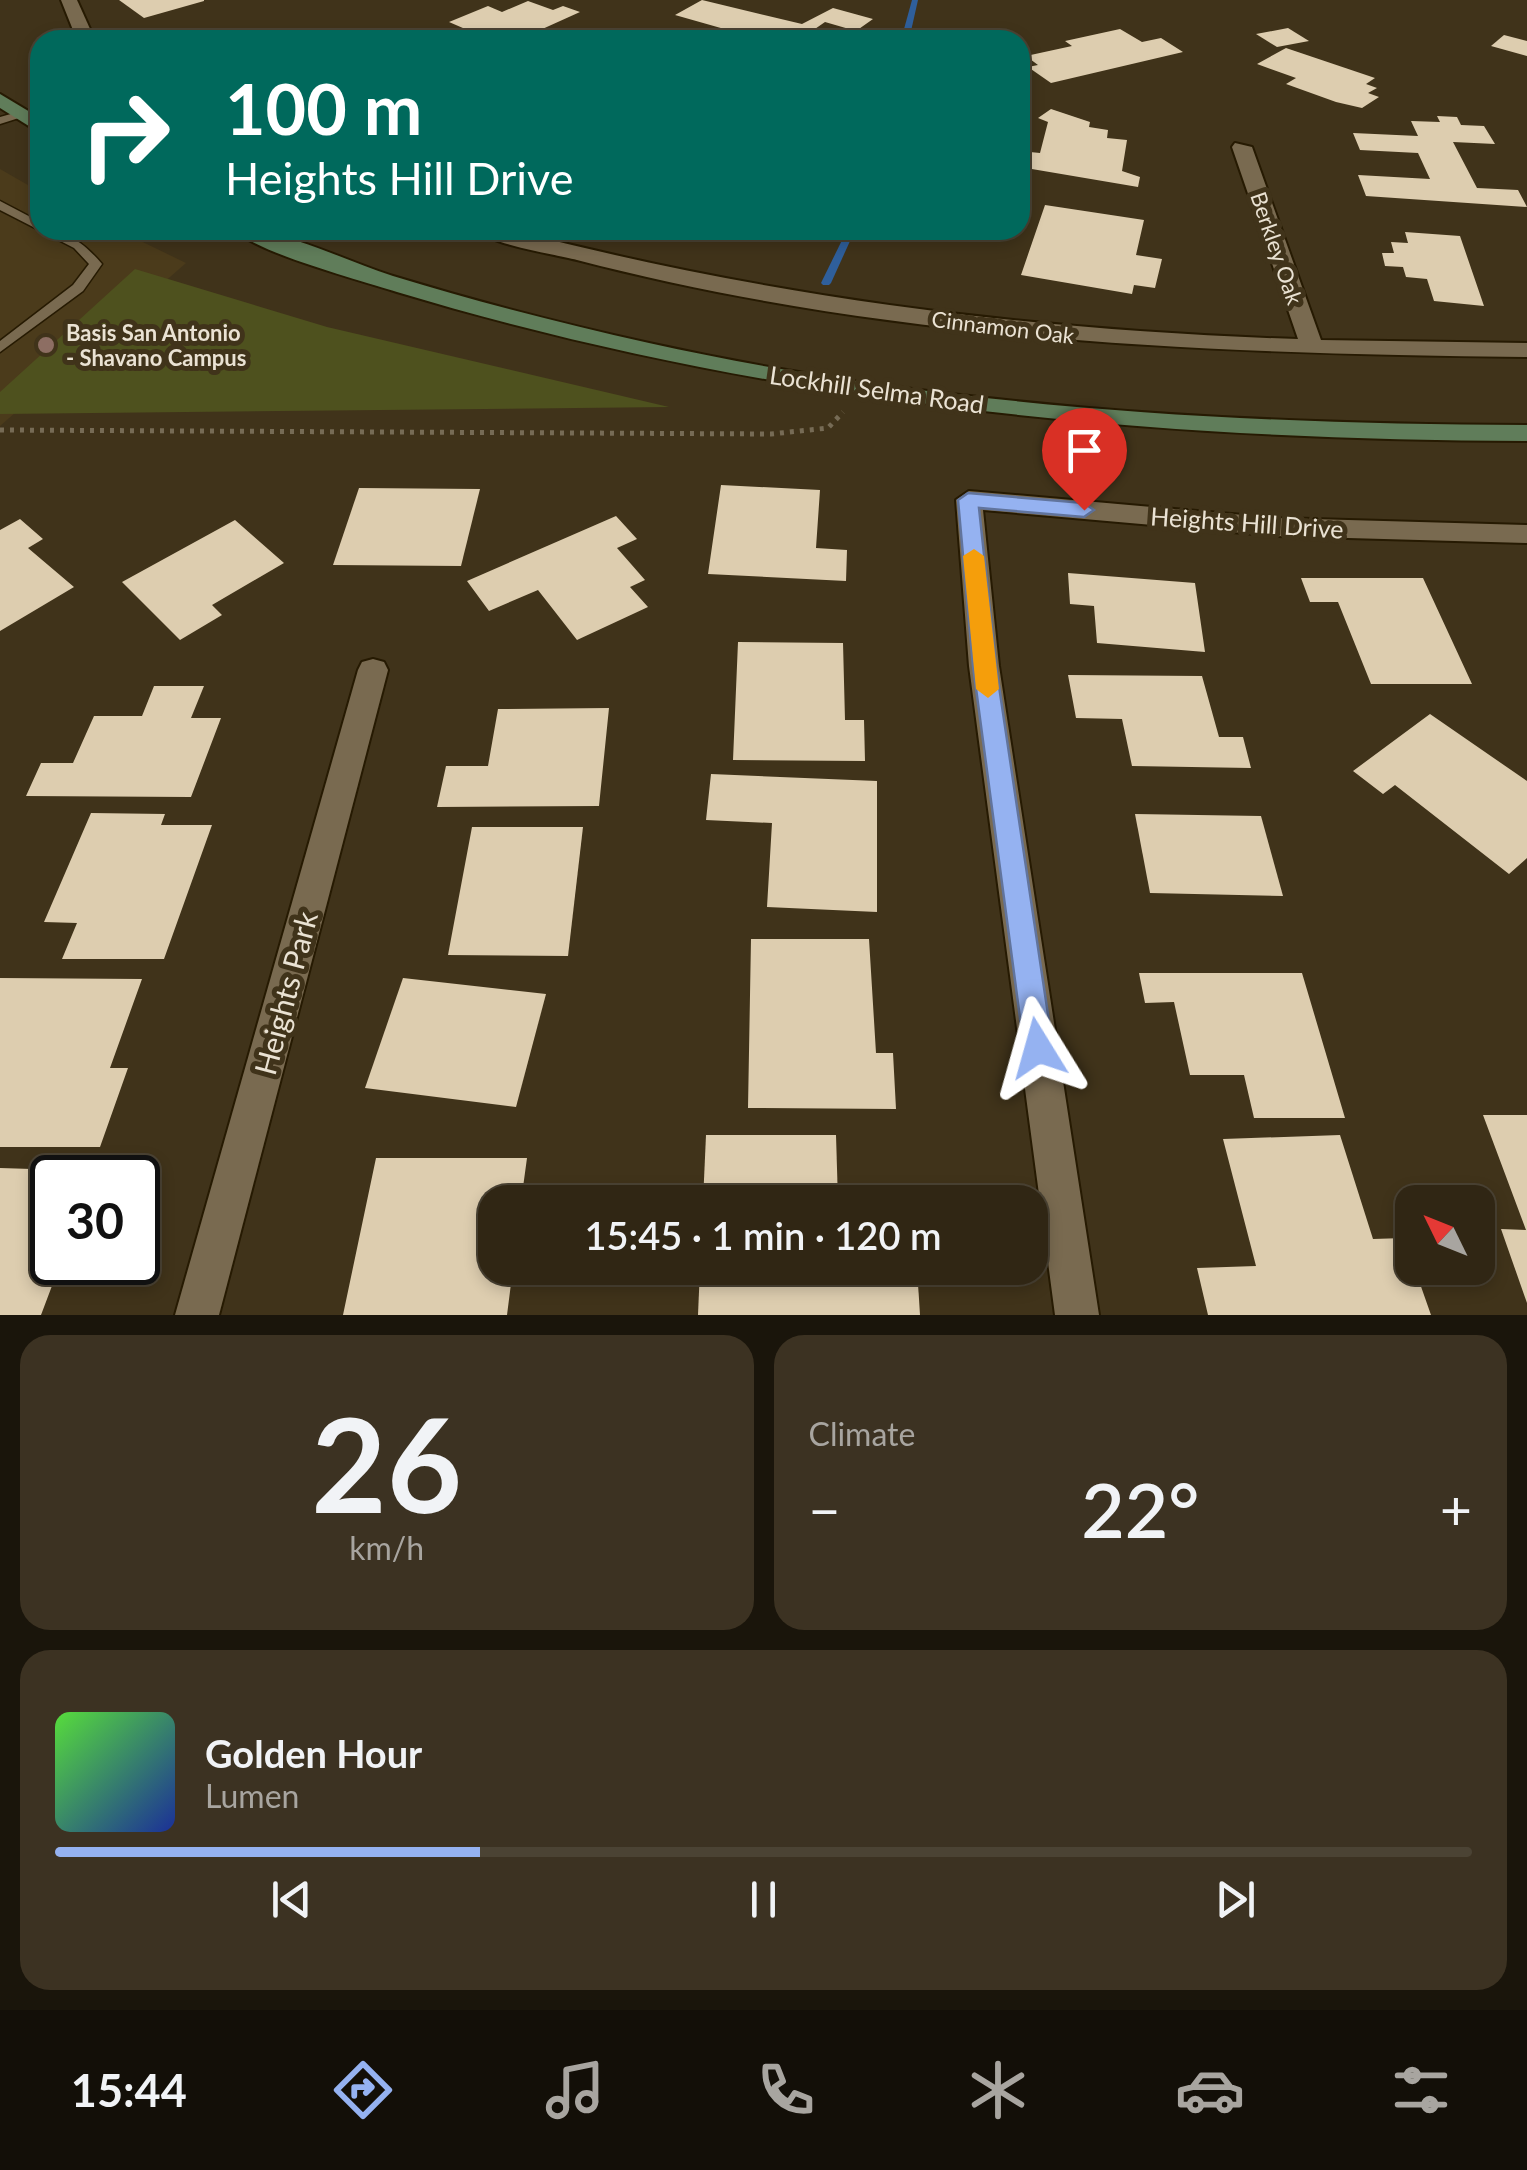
<!DOCTYPE html>
<meta charset="utf-8">
<style>
:root{--surface:#302614;--page:#3c3222;--text:#f1f3f6;--muted:#a8a5a0;--line:#4b4334;--accent:#95b2f1}
body{margin:0;font-family:Lato,sans-serif;background:var(--page);color:var(--text);height:100vh;display:flex;flex-direction:column;font-size:38px;white-space:nowrap}
*{box-sizing:border-box;margin:0}
p{font-size:32px;color:var(--muted)}
.icon{flex:none;width:55px;height:55px;fill:none;stroke:currentColor;stroke-width:2;stroke-linecap:round;stroke-linejoin:round}
.map{position:relative;height:1315px;overflow:hidden}
.drawer{display:flex;flex-direction:column;gap:20px;padding:20px;background:#1a150b;flex:1}
.drawer>*{flex:none}
.hud{position:absolute;left:30px;top:30px;width:1000px;height:210px;border-radius:30px;box-shadow:0 5px 15px #0003,0 0 0 2px var(--line);background:#00695c;color:#fff;overflow:hidden}
.needle{width:65px;rotate:313deg}
.controls{position:absolute;left:1395px;top:1185px;display:grid;gap:20px}
.controls a{display:grid;place-items:center;width:100px;height:100px;border-radius:20px;background:var(--surface);box-shadow:0 5px 15px #0003,0 0 0 2px var(--line);font-size:50px}
.speed{position:absolute;left:30px;top:1155px;display:flex;gap:20px;font-size:50px;font-weight:700;text-align:center}
.speed>*{display:grid;place-content:center;width:130px;height:130px;border-radius:50%;background:var(--surface);box-shadow:0 5px 15px #0003,0 0 0 2px var(--line);line-height:1}
.speed .limit{border:5px solid #111;border-radius:15px;background:#fff;color:#111}
.pin{position:absolute;display:grid;place-items:center;width:85px;height:85px;color:#fff;margin:-102px -42px;border-radius:50% 50% 50% 0;rotate:-45deg;box-shadow:0 0 10px #0007}
.pin .icon{rotate:45deg}
.me{position:absolute;width:110px;margin:-55px;rotate:352deg;stroke-linejoin:round;filter:drop-shadow(0 0 8px #0008)}
.turn{display:flex;align-items:center;gap:35px;height:210px;padding:0 30px;font-size:45px}
.turn .icon{width:130px;height:130px;stroke-width:2.5}
.turn b{display:block;font-size:70px;line-height:85px}
.big{font-size:75px;font-weight:600;line-height:1.1}
.drawer .widget{flex:1;display:flex;flex-direction:column;justify-content:center;gap:15px;min-width:0;padding:0 35px;border-radius:30px;background:var(--page)}
.drawer .dial{align-items:center;gap:0}
.dial b{font-size:130px;line-height:1}
.song{display:flex;align-items:center;gap:30px}
.cover{width:120px;height:120px;border-radius:15px;background:linear-gradient(135deg,hsl(110 70% 55%),hsl(230 70% 35%))}
.played{height:10px;border-radius:5px;background:linear-gradient(90deg,var(--accent) 30%,var(--line) 30%)}
.keys{display:flex;justify-content:space-around;direction:ltr}
.heat{display:flex;justify-content:space-between;align-items:center;font-size:55px;direction:ltr}
.drawer .tiles{flex:1;display:grid;gap:20px;grid-template-columns:1fr 1fr}
.widget:last-child{grid-column:span 2}
.trip{position:absolute;left:478px;top:1185px;width:570px;height:100px;border-radius:30px;background:var(--surface);box-shadow:0 5px 15px #0003,0 0 0 2px var(--line);font-weight:600;line-height:100px;text-align:center}
.dock{display:flex;height:160px;justify-content:space-around;align-items:center;background:#130f08;color:var(--muted)}
.dock .icon{width:70px;height:70px}
.dock .on{color:var(--accent)}
.dock b{font-size:45px;color:var(--text)}
.map>svg:first-child{display:block}
.built{fill:#4b3b1b}
.green{fill:#4e511e}
.lines{fill:none;stroke-linecap:round;stroke-linejoin:round}
.stream{fill:#2f5f9b;fill-rule:evenodd}
.building{fill:#ddcdaf}
.lane-casing{stroke:#261a02;stroke-width:3}
.street-casing{stroke:#261a02;stroke-width:4}
.secondary-casing{stroke:#261a02;stroke-width:4}
.path{stroke:#766b55;stroke-width:5;stroke-dasharray:4 6;stroke-linecap:butt}
.lane{fill:#796a50;fill-rule:evenodd}
.street{fill:#796a50;fill-rule:evenodd}
.secondary{fill:#607d5a;fill-rule:evenodd}
.route{fill:#95b2f1;stroke:#61749d;stroke-width:2.5}
.slow{fill:#f59e0b}
.education-dot{fill:#8d6e63;stroke:#40331a;stroke-width:4}
.labels{text-anchor:middle;dominant-baseline:central;stroke-width:10;stroke-linejoin:round;paint-order:stroke}
.far-street-label{font-size:22px;fill:#eae2d3;stroke:#40331a}
.far-poi-label{font-size:22px;font-weight:bold;fill:#eae2d3;stroke:#40331a;text-anchor:start}
.street-label{font-size:25px;fill:#eae2d3;stroke:#40331a}
.near-street-label{font-size:30px;fill:#eae2d3;stroke:#40331a}
</style>
<div class="map">
<svg width="1527" height="1315" viewBox="0 0 1527 1315">
<rect width="100%" height="100%" fill="#40331a"/>
<polygon class="built" points="0,169 40,192 40,230 118,230 186,263 0,426"/>
<polygon class="green" points="135,269 327,327 669,407 0,414 0,392"/>
<g class="lines">
<g class="stream">
<polygon points="912,0 918,0 909,40 901,40"/>
<polygon points="847,230 855,230 831,283 829,285 823,285 821,283"/>
</g>
</g>
<g class="building">
<polygon points="119,0 204,0 204,1 144,18"/>
<polygon points="702,0 802,24 833,8 873,19 856,31 825,22 799,40 761,29 749,36 675,15"/>
<polygon points="528,1 553,10 563,6 580,12 518,40 480,40 486,38 449,22 488,6 502,12"/>
<polygon points="1288,28 1309,41 1277,47 1256,34"/>
<polygon points="1120,29 1142,42 1161,38 1183,52 1051,83 1028,67 1038,65 1026,56 1072,46 1065,41"/>
<polygon points="1504,35 1527,41 1527,56 1491,46"/>
<polygon points="1286,48 1375,78 1366,84 1377,88 1368,93 1379,97 1362,108 1336,102 1286,84 1296,78 1257,64"/>
<polygon points="1051,109 1090,122 1089,127 1108,130 1107,138 1127,140 1122,171 1140,177 1138,187 1020,167 1020,151 1040,153 1048,122 1038,118"/>
<polygon points="1437,116 1457,117 1461,125 1484,126 1495,144 1453,142 1477,188 1518,190 1527,207 1366,196 1358,175 1430,179 1418,153 1360,150 1353,133 1418,136 1411,121 1440,122"/>
<polygon points="1045,205 1144,220 1136,255 1162,259 1155,288 1134,285 1132,294 1021,275"/>
<polygon points="1405,232 1460,236 1484,306 1434,301 1427,279 1406,277 1403,267 1385,266 1382,253 1394,253 1391,242 1408,243"/>
<polygon points="721,485 820,490 816,548 847,550 846,581 708,574"/>
<polygon points="359,488 480,489 461,566 333,565"/>
<polygon points="616,516 637,539 617,548 645,580 630,587 648,607 577,640 538,590 489,611 467,581"/>
<polygon points="20,519 43,539 28,548 74,587 0,631 0,530"/>
<polygon points="235,520 284,563 212,605 222,615 180,640 122,582"/>
<polygon points="1068,573 1195,583 1205,652 1097,643 1094,606 1070,604"/>
<polygon points="1301,578 1423,578 1472,684 1371,684 1338,602 1310,602"/>
<polygon points="738,642 843,643 845,720 864,720 865,761 733,760"/>
<polygon points="1068,675 1202,676 1219,737 1243,737 1251,768 1132,766 1122,719 1076,718"/>
<polygon points="154,686 204,686 191,718 221,718 191,797 26,796 41,763 73,763 94,716 142,716"/>
<polygon points="609,708 599,806 437,807 446,766 488,766 498,709"/>
<polygon points="1430,714 1527,781 1527,858 1509,874 1395,785 1383,794 1353,771"/>
<polygon points="711,774 877,781 877,912 767,907 772,823 706,820"/>
<polygon points="91,813 165,814 161,825 212,825 164,959 62,959 77,923 44,922"/>
<polygon points="1135,814 1261,816 1283,896 1150,893"/>
<polygon points="472,827 583,827 568,956 448,955"/>
<polygon points="751,939 869,939 876,1053 893,1053 896,1109 748,1108"/>
<polygon points="1139,973 1302,973 1345,1118 1254,1118 1244,1075 1190,1075 1174,1002 1145,1003"/>
<polygon points="0,978 142,979 110,1068 128,1068 100,1147 0,1147"/>
<polygon points="403,978 546,994 516,1107 365,1088"/>
<polygon points="1483,1115 1527,1115 1527,1303 1501,1229 1526,1230"/>
<polygon points="706,1135 836,1135 838,1202 703,1202"/>
<polygon points="1340,1135 1373,1239 1404,1238 1431,1315 1208,1315 1197,1268 1256,1266 1223,1139"/>
<polygon points="376,1158 527,1158 521,1202 495,1202 495,1268 513,1268 507,1315 343,1315"/>
<polygon points="0,1168 95,1171 92,1178 52,1178 52,1262 61,1262 41,1315 0,1315"/>
<polygon points="700,1268 917,1268 920,1315 698,1315"/>
</g>
<g class="lines">
<g class="lane-casing">
<g id="lane">
<polygon points="18,112 23,115 22,117 0,124 0,117"/>
<path d="M0,201l40,21v8c27,0 45,14 62,34l-19,27 -83,61v-11l73,-56 16,-21 -15,-16 -74,-38z"/>
</g>
</g>
<g class="street-casing">
<g id="street">
<polygon points="61,0 77,0 95,40 77,40"/>
<path d="M1235,143l17,4 69,193 206,3v14c-317,-3 -640,-16 -950,-97 -23,-6 -85,-15 -101,-30h36c257,67 520,101 786,109l-66,-192z"/>
<polygon points="969,491 1277,518 1527,525 1527,543 1277,536 983,510 999,666 1099,1315 1055,1315 969,666 956,500"/>
<polygon points="373,659 384,662 388,670 219,1315 175,1315 358,670 362,662"/>
</g>
</g>
<g class="secondary-casing">
<g id="secondary">
<polygon points="0,94 40,118 40,133 0,108"/>
<path d="M235,230c54,0 107,30 158,46 85,26 170,48 256,67 288,64 584,81 878,82v16c-383,-1 -762,-38 -1130,-149 -34,-11 -140,-39 -162,-62z"/>
</g>
</g>
<polyline class="path" points="0,430 771,434 828,428 843,412"/>
<use href="#lane" class="lane"/>
<use href="#street" class="street"/>
<use href="#secondary" class="secondary"/>
</g>
<polygon class="route" points="968,493 1084,503 1094,510 1084,517 979,508 996,666 1053,1048 1049,1057 1038,1061 1028,1057 1024,1048 973,666 958,500"/>
<polygon class="slow" points="974,549 984,556 999,689 988,698 976,689 963,556"/>
<circle class="education-dot" cx="46" cy="345" r="10"/>
<g class="labels">
<g class="far-street-label">
<text transform="translate(1277 248) rotate(71)">Berkley Oak</text>
<text transform="translate(1003 327) rotate(7)">Cinnamon Oak</text>
</g>
<g class="far-poi-label">
<text x="66" y="332">Basis San Antonio<tspan x="66" dy="25">- Shavano Campus</tspan></text>
</g>
<g class="street-label">
<text transform="translate(877 389) rotate(8)">Lockhill Selma Road</text>
<text transform="translate(1247 522) rotate(4)">Heights Hill Drive</text>
</g>
<g class="near-street-label">
<text transform="translate(285 993) rotate(-75)">Heights Park</text>
</g>
</g>
</svg>
<div class="controls">
<a><svg class="needle" viewBox="-14 -14 28 28"><path d="M0-13l5 13h-10z" fill="#e53935"/><path d="M0 13l5-13h-10z" fill="#a8a5a0"/></svg></a>
</div>
<div class="speed"><div class="limit">30</div></div>
<div class="pin" style="left:1084px;top:510px;background:#d93025"><svg class="icon" aria-label="arrive" viewBox="0 0 24 24"><path d="M6 21V4h12l-3 4 3 4H6"/></svg></div>
<svg class="me" style="left:1038px;top:1048px" viewBox="-20 -20 40 40"><path d="M0-17L14 15 0 8-14 15z" fill="#95b2f1" stroke="#fff" stroke-width="4"/></svg>
<div class="trip">15:45 · 1 min · 120 m</div>
<div class="hud">
<div class="turn"><svg class="icon" aria-label="right" viewBox="0 0 24 24"><path d="M7 20v-9h11M14 6l5 5-5 5"/></svg><div><b>100 m</b>Heights Hill Drive</div></div>
</div>
</div>
<section class="drawer">
<div class="tiles">
<div class="widget dial"><b>26</b><p>km/h</p></div>
<div class="widget"><p>Climate</p>
<div class="heat"><a>−</a><b class="big">22°</b><a>+</a></div>
</div>
<div class="widget">
<div class="song"><i class="cover"></i><div><b>Golden Hour</b><p>Lumen</p></div></div>
<div class="played"></div>
<div class="keys"><svg class="icon" aria-label="previous" viewBox="0 0 24 24"><path d="M18 5L8 12l10 7zM5 5v14"/></svg><svg class="icon" aria-label="pause" viewBox="0 0 24 24"><path d="M8 5v14M16 5v14"/></svg><svg class="icon" aria-label="next" viewBox="0 0 24 24"><path d="M6 5l10 7-10 7zM19 5v14"/></svg></div>
</div>
</div>
</section>
<nav class="dock">
<b>15:44</b>
<svg class="icon on" aria-label="directions" viewBox="0 0 24 24"><path d="M12 3l9 9-9 9-9-9zM9 14v-3h6M13 9l2 2-2 2"/></svg>
<svg class="icon" aria-label="music" viewBox="0 0 24 24"><path d="M9 18V5l10-2v13"/><circle cx="6" cy="18" r="3"/><circle cx="16" cy="16" r="3"/></svg>
<svg class="icon" aria-label="phone" viewBox="0 0 24 24"><path d="M5 4h4l2 5-3 2q2 4 5 5l2-3 5 2v4C11 20 4 13 5 4z"/></svg>
<svg class="icon" aria-label="climate" viewBox="0 0 24 24"><path d="M12 3v18M4 7l16 10M4 17L20 7"/></svg>
<svg class="icon" aria-label="car" viewBox="0 0 24 24"><path d="M5 17H2v-5l4-1 3-4h7l3 4 3 1v5h-3M9 17h6M6 11h13"/><circle cx="7" cy="17" r="2"/><circle cx="17" cy="17" r="2"/></svg>
<svg class="icon" aria-label="filters" viewBox="0 0 24 24"><path d="M4 7h16M4 17h16"/><circle cx="9" cy="7" r="2"/><circle cx="15" cy="17" r="2"/></svg>
</nav>
